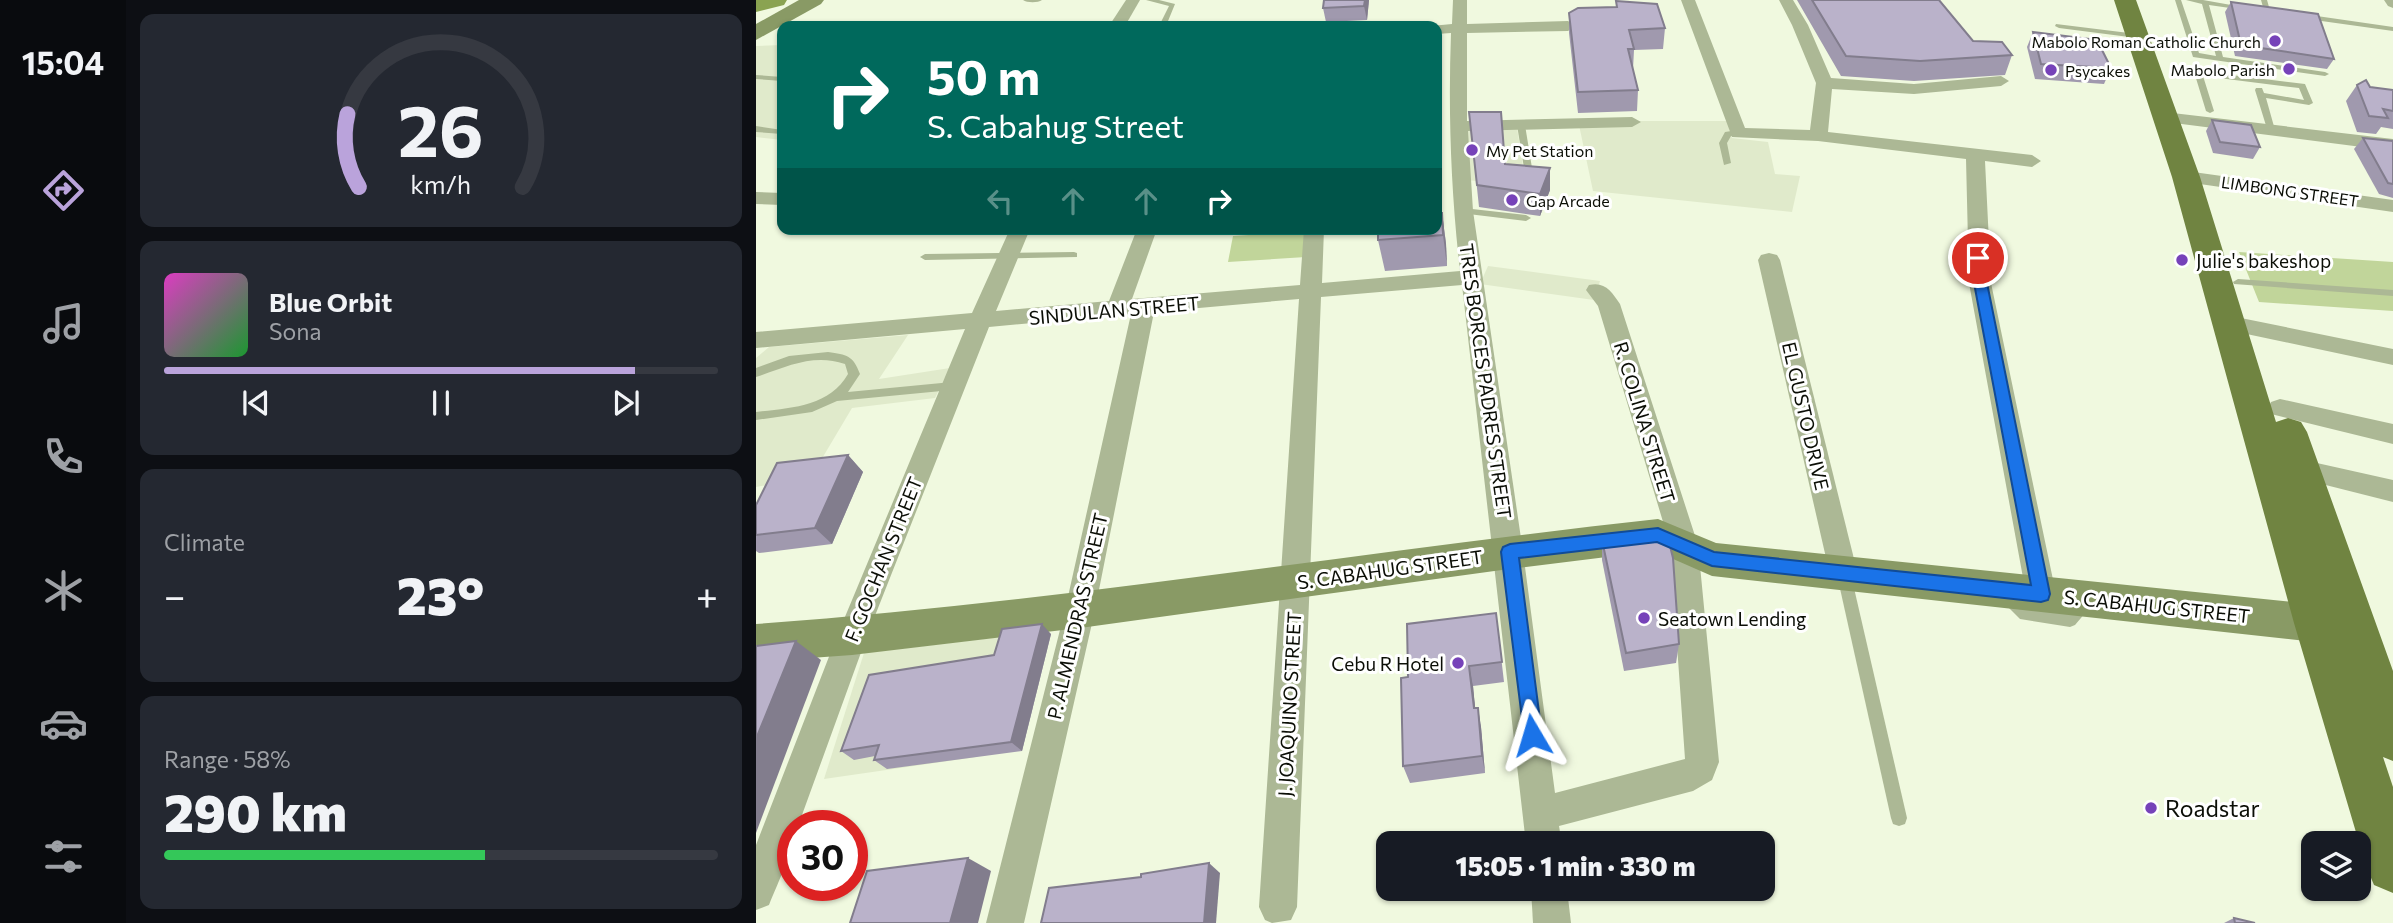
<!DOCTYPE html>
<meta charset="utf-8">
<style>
:root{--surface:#171b24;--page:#242831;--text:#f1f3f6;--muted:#9ea1a6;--line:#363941;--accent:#baa3db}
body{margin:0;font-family:Commissioner,sans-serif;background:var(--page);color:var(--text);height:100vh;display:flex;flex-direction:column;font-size:26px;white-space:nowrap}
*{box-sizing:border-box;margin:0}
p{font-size:23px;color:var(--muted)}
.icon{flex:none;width:38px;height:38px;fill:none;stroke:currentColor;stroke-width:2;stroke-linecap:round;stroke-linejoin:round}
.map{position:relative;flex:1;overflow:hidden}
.panel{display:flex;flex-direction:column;gap:14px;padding:14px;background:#0d0f14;width:630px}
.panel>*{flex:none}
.hud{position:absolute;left:21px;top:21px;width:665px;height:214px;border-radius:14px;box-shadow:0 2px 5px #0004;background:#00695c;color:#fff;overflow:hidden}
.buttons{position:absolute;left:1545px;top:831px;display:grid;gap:14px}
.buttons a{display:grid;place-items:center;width:70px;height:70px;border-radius:14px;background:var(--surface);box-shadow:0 2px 5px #0004;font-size:35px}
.speed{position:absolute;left:21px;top:810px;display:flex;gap:14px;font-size:35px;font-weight:700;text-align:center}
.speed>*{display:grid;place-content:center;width:91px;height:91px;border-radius:50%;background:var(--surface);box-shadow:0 2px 5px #0004;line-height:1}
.speed .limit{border:10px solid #d22;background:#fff;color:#111}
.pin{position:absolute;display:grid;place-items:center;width:60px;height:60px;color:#fff;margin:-30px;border:4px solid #fff;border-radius:50%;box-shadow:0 2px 7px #0007}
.me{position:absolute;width:77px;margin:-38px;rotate:353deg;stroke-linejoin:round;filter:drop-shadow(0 0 5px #0008)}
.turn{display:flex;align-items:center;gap:24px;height:147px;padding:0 35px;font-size:32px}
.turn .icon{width:91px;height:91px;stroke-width:2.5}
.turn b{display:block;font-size:49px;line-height:60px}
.lanes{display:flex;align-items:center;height:66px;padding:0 35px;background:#0003;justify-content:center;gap:35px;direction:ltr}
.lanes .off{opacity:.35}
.big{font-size:52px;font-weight:800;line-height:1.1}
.panel .tile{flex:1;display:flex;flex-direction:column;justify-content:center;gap:10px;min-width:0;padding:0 24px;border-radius:14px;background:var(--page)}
.panel .dial{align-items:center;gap:0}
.dial svg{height:182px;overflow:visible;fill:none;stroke:var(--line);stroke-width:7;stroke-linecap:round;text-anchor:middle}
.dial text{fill:var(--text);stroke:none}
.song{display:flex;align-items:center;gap:21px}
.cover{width:84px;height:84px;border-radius:10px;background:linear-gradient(135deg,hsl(310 70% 55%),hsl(130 70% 35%))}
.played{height:7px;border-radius:4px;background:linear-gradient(90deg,var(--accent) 85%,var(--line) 85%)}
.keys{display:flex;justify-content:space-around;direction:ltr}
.heat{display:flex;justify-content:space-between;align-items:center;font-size:38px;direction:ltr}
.charge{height:10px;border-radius:5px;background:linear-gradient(90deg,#34c759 58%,var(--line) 0)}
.trip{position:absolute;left:620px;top:831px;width:399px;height:70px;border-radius:14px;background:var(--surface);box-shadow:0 2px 5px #0004;font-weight:800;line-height:70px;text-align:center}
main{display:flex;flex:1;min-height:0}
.menu{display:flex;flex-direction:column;width:126px;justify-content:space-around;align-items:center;background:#090b0e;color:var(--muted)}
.menu .icon{width:49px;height:49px}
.menu .selected{color:var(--accent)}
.menu b{font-size:32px;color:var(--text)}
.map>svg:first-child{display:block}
.built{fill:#e0eacb}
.green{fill:#c1d59a}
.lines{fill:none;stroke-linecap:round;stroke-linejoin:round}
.river{fill:#8aa351;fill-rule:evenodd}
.lane{fill:#acb895;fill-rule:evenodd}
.street{fill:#acb895;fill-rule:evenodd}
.secondary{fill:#899a65;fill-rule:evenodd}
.primary{fill:#708441;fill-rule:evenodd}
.wall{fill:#a099ae}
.shaded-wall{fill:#827d8d}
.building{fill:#bab2ca;stroke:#827d8d;stroke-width:2}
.route{fill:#1a73e8;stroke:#114b97;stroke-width:2}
.poi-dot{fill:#7642b9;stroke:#fff;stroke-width:2.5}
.labels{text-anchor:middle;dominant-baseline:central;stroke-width:6;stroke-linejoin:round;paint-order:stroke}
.far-poi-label{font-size:16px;fill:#0b0e06;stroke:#fff;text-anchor:start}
.far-street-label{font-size:16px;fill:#0b0e06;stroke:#fff}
.poi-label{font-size:19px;fill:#0b0e06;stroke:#fff;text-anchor:start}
.street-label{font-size:19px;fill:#0b0e06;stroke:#fff}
.near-poi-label{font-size:23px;fill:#0b0e06;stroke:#fff;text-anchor:start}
</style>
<main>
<nav class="menu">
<b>15:04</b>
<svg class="icon selected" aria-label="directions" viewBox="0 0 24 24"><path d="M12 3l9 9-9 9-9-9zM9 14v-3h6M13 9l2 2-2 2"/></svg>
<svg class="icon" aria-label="music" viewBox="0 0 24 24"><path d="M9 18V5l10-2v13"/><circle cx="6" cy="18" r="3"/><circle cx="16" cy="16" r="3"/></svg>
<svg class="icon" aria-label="phone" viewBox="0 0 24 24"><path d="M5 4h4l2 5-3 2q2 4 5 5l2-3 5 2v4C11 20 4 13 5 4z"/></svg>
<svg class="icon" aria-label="climate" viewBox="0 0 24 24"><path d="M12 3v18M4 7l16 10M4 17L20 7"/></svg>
<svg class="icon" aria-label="car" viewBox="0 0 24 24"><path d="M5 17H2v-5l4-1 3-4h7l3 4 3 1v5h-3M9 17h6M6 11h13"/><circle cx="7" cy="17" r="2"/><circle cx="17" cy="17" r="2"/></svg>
<svg class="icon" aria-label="filters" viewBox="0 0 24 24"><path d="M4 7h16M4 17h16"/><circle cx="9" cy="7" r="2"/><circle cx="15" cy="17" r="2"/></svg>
</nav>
<section class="panel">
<div class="tile dial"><svg viewBox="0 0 100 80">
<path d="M14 69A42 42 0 1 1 86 69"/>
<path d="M14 69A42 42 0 0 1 9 37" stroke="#baa3db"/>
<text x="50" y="56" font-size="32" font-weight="700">26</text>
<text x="50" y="72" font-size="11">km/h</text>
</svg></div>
<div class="tile">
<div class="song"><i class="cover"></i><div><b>Blue Orbit</b><p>Sona</p></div></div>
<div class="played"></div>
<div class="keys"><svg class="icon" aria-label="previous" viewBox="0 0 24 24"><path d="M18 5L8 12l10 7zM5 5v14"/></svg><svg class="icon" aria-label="pause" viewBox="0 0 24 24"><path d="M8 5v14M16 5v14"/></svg><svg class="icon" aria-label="next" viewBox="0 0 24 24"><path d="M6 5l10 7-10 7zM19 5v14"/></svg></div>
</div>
<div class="tile"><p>Climate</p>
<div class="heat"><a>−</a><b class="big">23°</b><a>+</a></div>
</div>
<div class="tile"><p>Range · 58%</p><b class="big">290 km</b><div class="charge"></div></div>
</section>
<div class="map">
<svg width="1637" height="923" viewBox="0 0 1637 923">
<rect width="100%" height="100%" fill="#f0f9df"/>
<g class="built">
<polygon points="26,45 26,140 0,137 0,46"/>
<polygon points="879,121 971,121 976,138 1012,142 1019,174 1044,176 1036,212 837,191 823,125"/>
<polygon points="710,128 761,128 770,185 709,180"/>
<polygon points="732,266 844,281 838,300 724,284"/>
<polygon points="152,335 123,379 194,368 179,398 96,408 55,477 0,487 0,358 13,347"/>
<polygon points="253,636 220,757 68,779 108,653"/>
</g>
<g class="green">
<polygon points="553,231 550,257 472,262 477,236"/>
<polygon points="1483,252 1637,262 1637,311 1503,302"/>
</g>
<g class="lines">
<polygon class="river" points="0,0 31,0 28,5 0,12"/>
<g class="lane">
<path d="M267,0h19c-4,3 -15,3 -19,0z"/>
<polygon points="390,0 403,0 419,4 410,26 403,26 413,6"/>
<polygon points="1419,0 1425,0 1443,53 1460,56 1446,4 1430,0 1447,0 1492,8 1488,10 1453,5 1467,57 1569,72 1573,74 1569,76 1437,57"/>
<polygon points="1505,0 1511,0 1515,14 1509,14"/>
<polygon points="1547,14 1637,27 1637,31 1544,18 1543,16"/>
<polygon points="1300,24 1381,34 1385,36 1381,38 1303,28 1299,26"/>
<polygon points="1443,71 1549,84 1557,103 1553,105 1510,98 1519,130 1512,132 1499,90 1500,88 1506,88 1508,93 1548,100 1543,88 1447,76 1458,111 1454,113 1450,111 1439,75"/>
<polygon points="0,75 26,77 26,81 0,79"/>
<polygon points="765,122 769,125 776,168 772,171 768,168 761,125"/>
<polygon points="0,126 26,130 26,134 0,132"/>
<polygon points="982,130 985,131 985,135 975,136 971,143 975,163 968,165 963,143 969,132"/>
<polygon points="707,208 770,215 775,218 770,221 704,213 704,209"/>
<polygon points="318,252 321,253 321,257 169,260 164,257 169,254"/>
<polygon points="1482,279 1637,290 1637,296 1478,284 1477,282"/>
<path d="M72,352c19,3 25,3 32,22l-12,18 104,-10 6,4 -6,4 -115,11 -25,11 -56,8v-8c34,-4 73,-5 92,-38l-3,-10c-32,-11 -59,3 -89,13v-9l33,-12z"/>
<polygon points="1088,569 1093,571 1095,575 1151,818 1149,824 1143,826 1137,824 1135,818 1081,575 1083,571"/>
<path d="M1252,594l5,2 15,13 39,5c7,-7 13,-17 23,-13l2,4 -17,20 -5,2 -50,-8 -19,-19 2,-4z"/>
</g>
<g class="street">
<polygon points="370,0 384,0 369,26 353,26"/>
<path d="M697,0h14v24l101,-3 8,5 -8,5 -101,2v88l165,-4 9,5 -9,5 -164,4 5,80 50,341 32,241 130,-34 -15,-214 -72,-239 -12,-16 3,-5c16,-4 23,7 31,19l78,241 21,217 -7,18 -19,11 -134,35 3,18h-36l-64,-559 -141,12 -24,610 -6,13 -19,3 -7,-3 -6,-13 40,-608 -145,13 -59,298 -71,313h-38l79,-313 66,-296 -142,13 -122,309 -69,190h-5c0,27 -14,54 -24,79l-13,5v-65l81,-209 128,-307 -209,19v-16l216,-19 38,-84h20l-34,82 113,-10 28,-72h20l-25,70 168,-14 4,-56h20l-2,54 138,-12c-9,-79 -12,-158 -9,-238l-14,1v-8h-6l21,-2z"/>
<polygon points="925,0 939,0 989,128 1054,130 1060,83 1036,25 1023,0 1037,0 1052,25 1075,78 1158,84 1245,76 1253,81 1245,86 1158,94 1076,89 1072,132 1276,155 1285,161 1276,167 1229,161 1235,283 1300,594 1295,603 1285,607 1275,603 1270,594 1213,283 1210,159 1062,141 976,137"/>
<polygon points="1628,0 1637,0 1637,8 1632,6"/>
<polygon points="1408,112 1637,139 1637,151 1402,121 1399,117"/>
<polygon points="1430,171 1637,200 1637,212 1423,181 1420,177 1423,173"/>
<polygon points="0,192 26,193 26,205 0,204"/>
<polygon points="1013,253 1021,255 1024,260 1101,571 1097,580 1087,583 1077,580 1073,571 1002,260 1005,255"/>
<polygon points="1475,316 1637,349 1637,365 1467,329 1464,324 1467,319"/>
<polygon points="1524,399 1637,424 1637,444 1515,414 1512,408 1515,402"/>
<polygon points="1543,459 1637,480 1637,502 1534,476 1530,469 1534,462"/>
<polygon points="775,889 811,889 815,923 777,923"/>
</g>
<g class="secondary">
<polygon points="43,0 68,0 65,4 0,40 0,24"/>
<path d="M902,519l58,24 626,64 15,6 6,13 -6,13 -15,6 -630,-69 -57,-25 -146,18 -429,59 -228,27 -96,7v-38c302,-22 601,-72 902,-105z"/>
</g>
<polygon class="primary" points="1358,0 1380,0 1444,177 1520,422 1532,418 1545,422 1551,432 1637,671 1637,761 1627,757 1637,787 1637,893 1618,885 1610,866 1538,623 1416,177"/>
</g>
<g class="wall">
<polygon points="568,0 613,0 611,20 570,22 567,8"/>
<polygon points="1041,0 1183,0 1217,41 1256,55 1249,75 1158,81 1085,76"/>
<polygon points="860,1 909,28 907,49 878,50 877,69 882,90 881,111 822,113 813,33 813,13 860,7"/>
<polygon points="1475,2 1578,59 1571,69 1479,56 1469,12"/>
<polygon points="1277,32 1355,68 1348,84 1279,79 1271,47"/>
<polygon points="1601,85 1637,90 1637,129 1625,127 1620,134 1601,132 1590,101"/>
<polygon points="713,112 749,164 794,168 794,190 784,216 723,207"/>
<polygon points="1456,120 1504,147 1497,159 1457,153 1450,131"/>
<polygon points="1607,138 1637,141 1637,198 1623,194 1598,149"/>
<polygon points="686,213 690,244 691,266 629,271 622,240"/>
<polygon points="92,455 107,472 76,544 3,553 0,551 0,505"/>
<polygon points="846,540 923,644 920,663 868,671 846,560"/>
<polygon points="740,613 748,682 717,686 719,708 725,727 729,773 654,783 647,766"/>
<polygon points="295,634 266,751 131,769 118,760 119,756 98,760 85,751 238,655"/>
<polygon points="1478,918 1499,923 1468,923"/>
</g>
<g class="shaded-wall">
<polygon points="609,0 613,0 611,20 608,6"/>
<polygon points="794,168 794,190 784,216 784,194"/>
<polygon points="686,213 690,244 691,266 687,235"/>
<polygon points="92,455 107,472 76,544 59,528"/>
<polygon points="286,624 295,634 266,751 255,742"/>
<polygon points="40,641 65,660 0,833 0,739"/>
<polygon points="713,666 717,686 721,727 718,708"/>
<polygon points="722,708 725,727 729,773 726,756"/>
<polygon points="212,858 235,871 222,923 194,923"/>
<polygon points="453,863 464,873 460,923 448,923"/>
</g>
<g class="building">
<polygon points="568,0 609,0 608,6 567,8"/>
<polygon points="1056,0 1183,0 1217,41 1246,42 1256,55 1164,61 1090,56"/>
<polygon points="860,1 901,4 909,28 873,30 878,49 872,49 882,90 822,92 813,13 822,8 861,7"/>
<polygon points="1475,2 1562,14 1578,59 1485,45"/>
<polygon points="1277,32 1341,40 1355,68 1285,64"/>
<polygon points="1610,80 1614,87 1637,90 1637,111 1627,109 1632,118 1613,116 1601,85"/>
<polygon points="713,112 745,112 749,164 794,168 784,194 721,185"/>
<polygon points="1456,120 1495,125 1504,147 1464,142"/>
<polygon points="1607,138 1637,141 1637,184 1632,183"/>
<polygon points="681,213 686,213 687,235 622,240 622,229 681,229"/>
<polygon points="92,455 59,528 0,535 0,505 21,463"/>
<polygon points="901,533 912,538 917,558 923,644 870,653 846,540"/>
<polygon points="740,613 746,662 713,666 718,708 722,708 726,756 647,766 645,678 652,677 651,624"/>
<polygon points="286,624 255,742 118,760 123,745 85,751 113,675 238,655 246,629"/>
<polygon points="40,641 0,739 0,646"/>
<polygon points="212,858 194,923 94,923 111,871"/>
<polygon points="453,863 448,923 285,923 293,888 385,877 385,874"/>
<polygon points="1478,918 1499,923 1479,923"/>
</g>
<polygon class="route" points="1222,254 1229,258 1231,283 1294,594 1292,600 1285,602 956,566 901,542 763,558 786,735 783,742 776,745 769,742 745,552 747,547 754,544 902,528 958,552 1275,585 1218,283 1216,258"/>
<g class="poi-dot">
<circle cx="1519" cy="41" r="7"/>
<circle cx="1533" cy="69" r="7"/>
<circle cx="1295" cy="70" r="7"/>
<circle cx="716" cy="150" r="7"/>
<circle cx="756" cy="200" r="7"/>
<circle cx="1426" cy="260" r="7"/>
<circle cx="888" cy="618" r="7"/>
<circle cx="702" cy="663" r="7"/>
<circle cx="1395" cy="808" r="7"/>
</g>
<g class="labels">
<g class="far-poi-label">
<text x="1505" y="41" text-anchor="end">Mabolo Roman Catholic Church</text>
<text x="1519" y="69" text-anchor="end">Mabolo Parish</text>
<text x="1309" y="70">Psycakes</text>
<text x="730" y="150">My Pet Station</text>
<text x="770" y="200">Gap Arcade</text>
</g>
<g class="far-street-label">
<text transform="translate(1534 191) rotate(8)">LIMBONG STREET</text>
</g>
<g class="poi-label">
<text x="1440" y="260">Julie's bakeshop</text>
<text x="902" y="618">Seatown Lending</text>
<text x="688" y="663" text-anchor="end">Cebu R Hotel</text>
</g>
<g class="street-label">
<text transform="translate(358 310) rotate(-5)">SINDULAN STREET</text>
<text transform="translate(730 381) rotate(82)">TRES BORCES PADRES STREET</text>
<text transform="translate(1050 416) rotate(77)">EL GUSTO DRIVE</text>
<text transform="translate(889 422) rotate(73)">R. COLINA STREET</text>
<text transform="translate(127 559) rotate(-68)">F. GOCHAN STREET</text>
<text transform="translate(634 569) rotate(-8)">S. CABAHUG STREET</text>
<text transform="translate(1401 606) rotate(6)">S. CABAHUG STREET</text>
<text transform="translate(321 616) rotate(-77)">P. ALMENDRAS STREET</text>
<text transform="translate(533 704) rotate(-87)">J. JOAQUINO STREET</text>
</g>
<g class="near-poi-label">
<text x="1409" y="808">Roadstar</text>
</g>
</g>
</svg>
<div class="buttons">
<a><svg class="icon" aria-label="layers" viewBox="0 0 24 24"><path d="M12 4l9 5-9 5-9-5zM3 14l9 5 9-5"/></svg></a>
</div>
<div class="speed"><div class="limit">30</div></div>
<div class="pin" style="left:1222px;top:258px;background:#d93025"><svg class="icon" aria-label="arrive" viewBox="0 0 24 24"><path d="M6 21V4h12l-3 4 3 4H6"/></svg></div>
<svg class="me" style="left:776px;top:735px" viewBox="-20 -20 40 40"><path d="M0-17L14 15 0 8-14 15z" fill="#1a73e8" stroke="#fff" stroke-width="4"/></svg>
<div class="trip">15:05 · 1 min · 330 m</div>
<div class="hud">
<div class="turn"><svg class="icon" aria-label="right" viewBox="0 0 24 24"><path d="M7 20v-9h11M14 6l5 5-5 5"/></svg><div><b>50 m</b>S. Cabahug Street</div></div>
<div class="lanes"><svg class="icon off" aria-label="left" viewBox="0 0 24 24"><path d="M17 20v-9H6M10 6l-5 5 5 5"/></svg><svg class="icon off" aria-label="ahead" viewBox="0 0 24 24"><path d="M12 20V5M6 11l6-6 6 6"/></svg><svg class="icon off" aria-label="ahead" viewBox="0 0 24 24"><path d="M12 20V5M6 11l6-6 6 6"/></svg><svg class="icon" aria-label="right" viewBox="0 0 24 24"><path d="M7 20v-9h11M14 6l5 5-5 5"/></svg></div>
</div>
</div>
</main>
